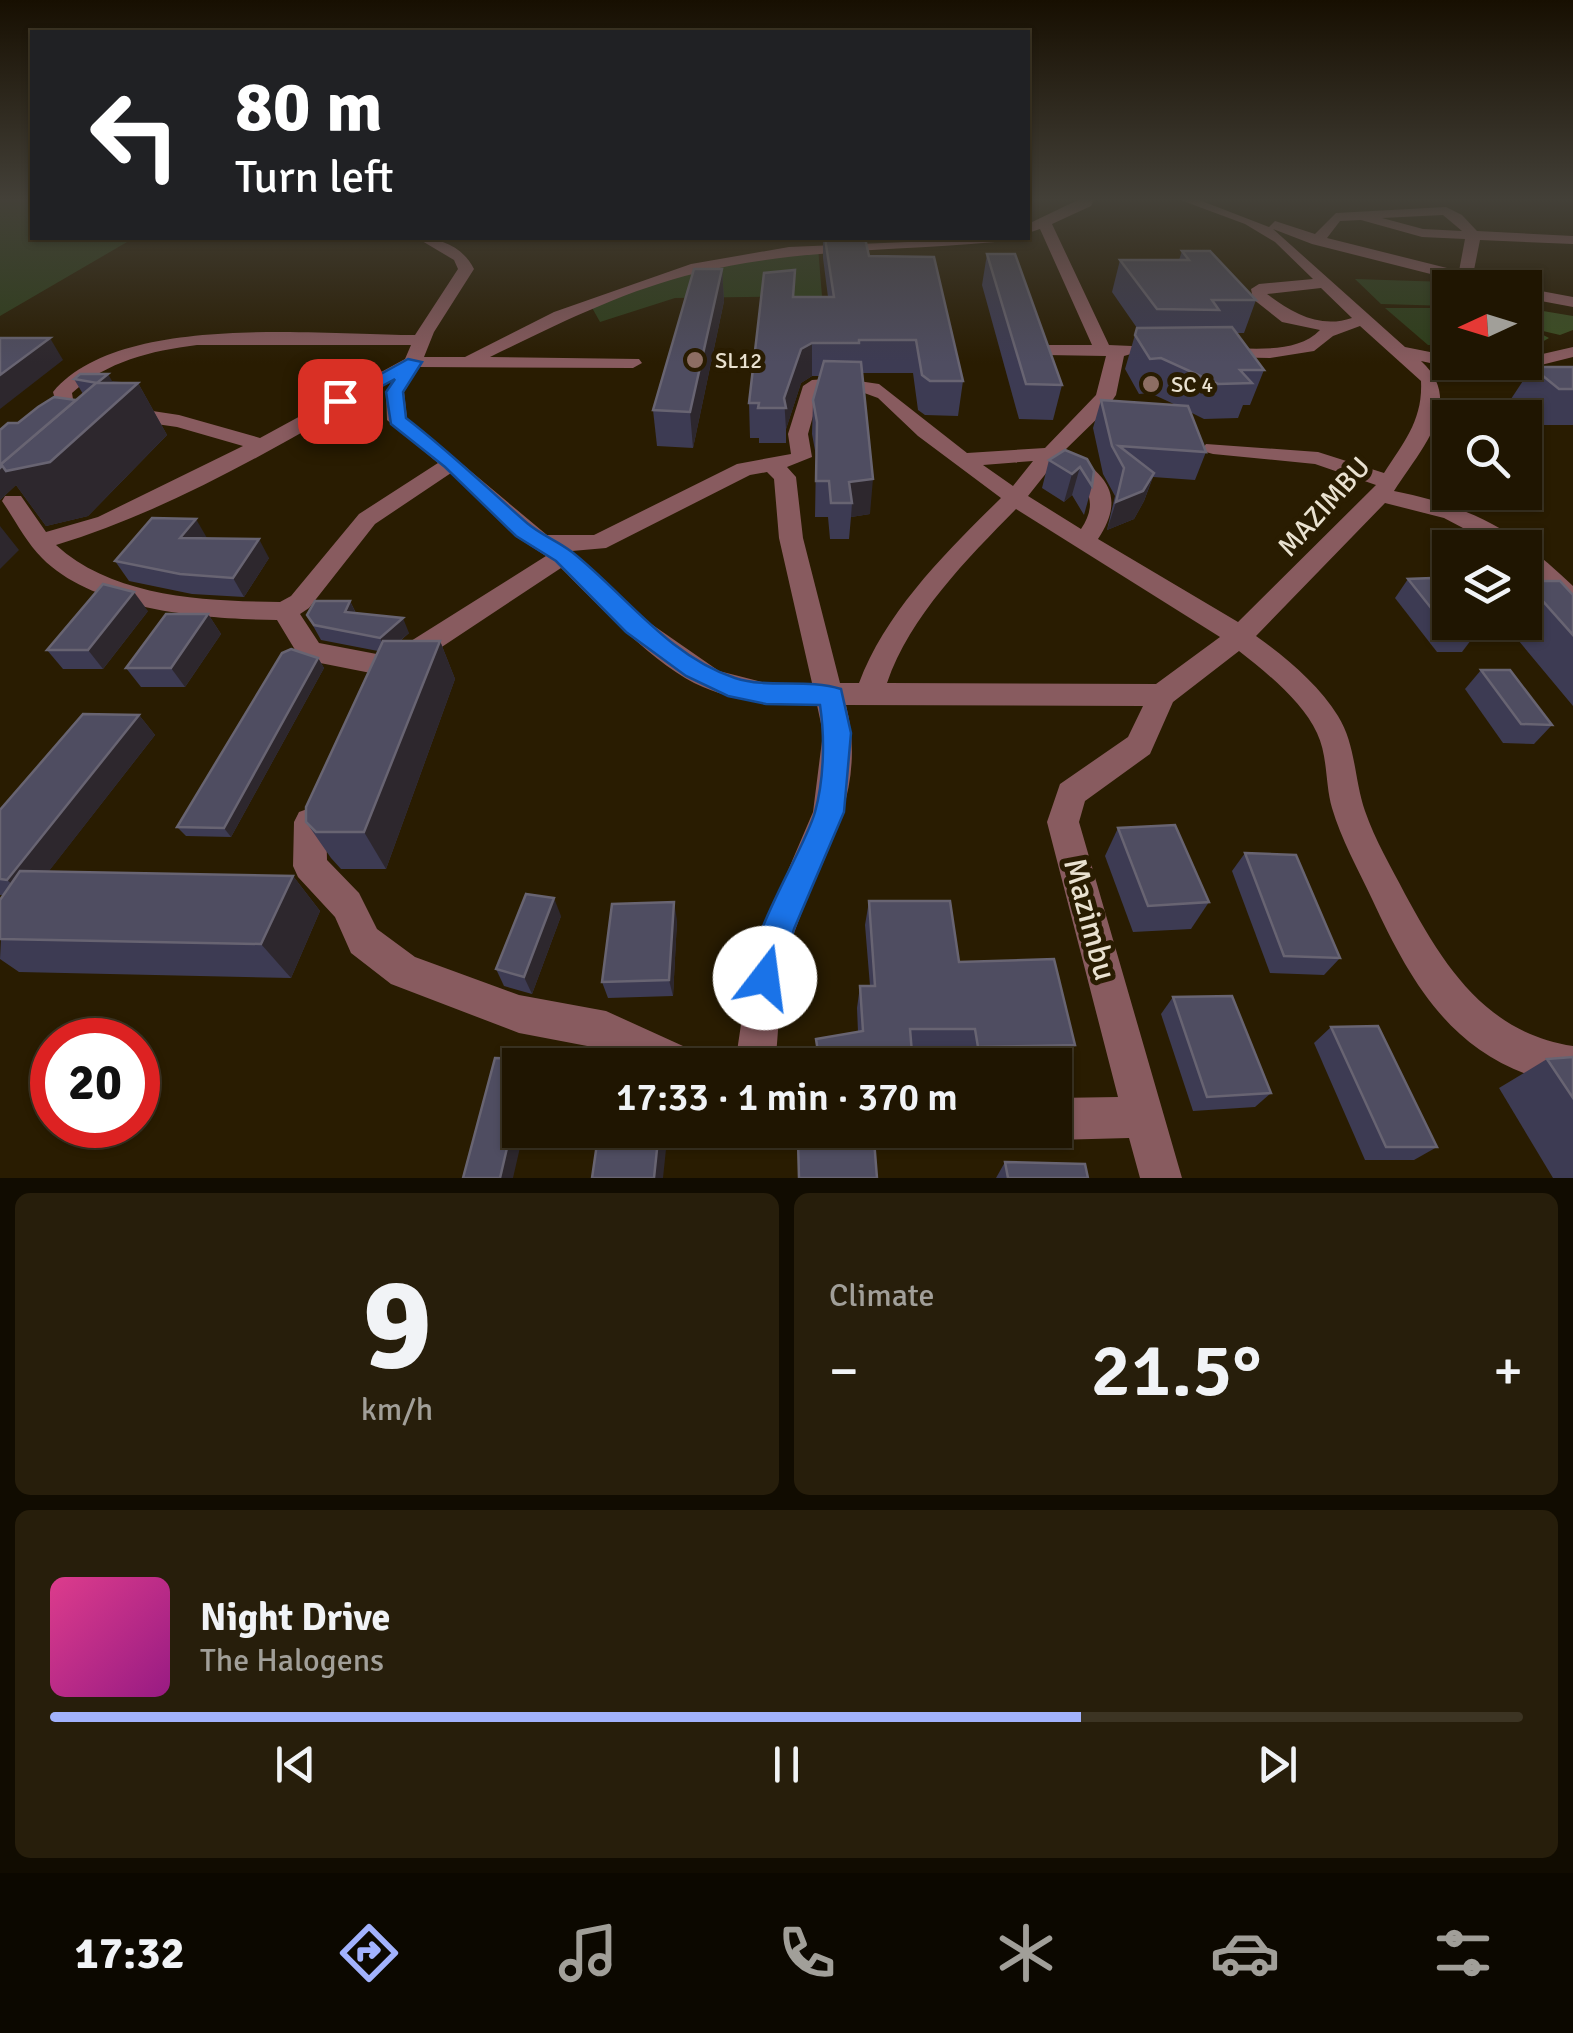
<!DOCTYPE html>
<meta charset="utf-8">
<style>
:root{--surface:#1f1501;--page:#271e0b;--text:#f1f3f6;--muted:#a19f99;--line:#3c3423;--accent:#a2b2fd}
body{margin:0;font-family:Signika,sans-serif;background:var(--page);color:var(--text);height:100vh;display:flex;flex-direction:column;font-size:38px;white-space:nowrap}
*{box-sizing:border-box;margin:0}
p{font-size:32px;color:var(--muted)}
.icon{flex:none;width:55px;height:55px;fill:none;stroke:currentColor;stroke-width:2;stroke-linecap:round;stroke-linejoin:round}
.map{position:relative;height:1178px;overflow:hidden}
.drawer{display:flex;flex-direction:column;gap:15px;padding:15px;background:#110c01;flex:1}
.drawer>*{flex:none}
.hud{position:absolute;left:30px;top:30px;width:1000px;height:210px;border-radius:0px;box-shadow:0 2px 8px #0004,0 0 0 2px var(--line);background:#202124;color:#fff;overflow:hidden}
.needle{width:65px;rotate:266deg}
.tools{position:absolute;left:1432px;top:270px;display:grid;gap:20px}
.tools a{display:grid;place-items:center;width:110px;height:110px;border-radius:0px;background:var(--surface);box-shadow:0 2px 8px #0004,0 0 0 2px var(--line);font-size:50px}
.speed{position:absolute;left:30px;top:1018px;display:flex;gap:20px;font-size:50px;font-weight:700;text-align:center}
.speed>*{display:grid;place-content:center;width:130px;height:130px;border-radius:50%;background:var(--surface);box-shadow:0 2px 8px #0004,0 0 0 2px var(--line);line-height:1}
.speed .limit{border:15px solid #d22;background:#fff;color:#111}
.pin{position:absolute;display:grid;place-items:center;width:85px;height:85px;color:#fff;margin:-42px;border-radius:20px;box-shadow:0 5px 15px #0006}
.me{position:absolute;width:110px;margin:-55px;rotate:15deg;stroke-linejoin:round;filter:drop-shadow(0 0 8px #0008)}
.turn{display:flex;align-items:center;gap:35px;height:210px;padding:0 40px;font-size:45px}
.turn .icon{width:130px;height:130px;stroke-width:2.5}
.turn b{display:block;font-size:70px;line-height:85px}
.big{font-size:75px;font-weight:600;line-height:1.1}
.drawer .widget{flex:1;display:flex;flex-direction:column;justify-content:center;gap:15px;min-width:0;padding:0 35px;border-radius:15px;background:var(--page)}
.drawer .dial{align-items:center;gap:0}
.dial b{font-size:130px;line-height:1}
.song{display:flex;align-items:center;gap:30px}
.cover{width:120px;height:120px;border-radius:15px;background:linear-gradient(135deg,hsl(330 70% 55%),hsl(310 70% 35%))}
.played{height:10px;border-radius:5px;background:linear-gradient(90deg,var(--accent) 70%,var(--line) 70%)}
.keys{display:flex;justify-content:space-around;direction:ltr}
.heat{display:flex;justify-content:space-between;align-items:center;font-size:55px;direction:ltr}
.drawer .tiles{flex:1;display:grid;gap:15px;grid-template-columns:1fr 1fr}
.widget:last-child{grid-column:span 2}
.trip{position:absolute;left:502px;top:1048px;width:570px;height:100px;border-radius:0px;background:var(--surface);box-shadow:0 2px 8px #0004,0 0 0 2px var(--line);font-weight:600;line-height:100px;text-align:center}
.dock{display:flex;height:160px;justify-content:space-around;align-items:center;background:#0c0800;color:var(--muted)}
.dock .icon{width:70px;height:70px}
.dock .selected{color:var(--accent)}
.dock b{font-size:45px;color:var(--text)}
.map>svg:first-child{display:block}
.green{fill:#2e3f1a}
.forest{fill:#3b4f22}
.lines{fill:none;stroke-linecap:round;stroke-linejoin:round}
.minor{fill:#885b5f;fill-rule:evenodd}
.wall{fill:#3d3b53}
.shaded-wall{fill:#2d272d}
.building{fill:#4f4d61;stroke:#686472;stroke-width:2.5}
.route{fill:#1a73e8;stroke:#114b97;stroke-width:2.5}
.education-dot{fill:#8d6e63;stroke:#291c01;stroke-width:4}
.labels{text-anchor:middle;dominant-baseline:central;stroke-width:10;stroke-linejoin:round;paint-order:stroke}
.far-poi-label{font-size:22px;fill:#e9e1d0;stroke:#291c01;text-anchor:start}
.street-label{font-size:28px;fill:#e9e1d0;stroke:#291c01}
.near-street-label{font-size:32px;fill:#e9e1d0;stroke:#291c01}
</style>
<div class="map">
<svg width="1573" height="1178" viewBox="0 0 1573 1178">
<rect width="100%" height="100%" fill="#291c01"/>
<g class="green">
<polygon points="0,198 32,198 32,238 134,238 0,316"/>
<polygon points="818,247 822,296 675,298 600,322 590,304 697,268"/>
<polygon points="1355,279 1447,282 1452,287 1450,306 1381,304"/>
<polygon points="1385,308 1450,308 1450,345 1428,345"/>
</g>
<polygon class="forest" points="1525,308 1573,316 1573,330 1560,335 1530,328 1549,338 1542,342 1525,340"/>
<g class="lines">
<g class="minor">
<path d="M1082,198h13l-4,8 -39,18 57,121 23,1 9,5 -17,5 -8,39 -11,16 -40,39c41,23 62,45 33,89l140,83 138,-137 -61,-21 -102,-10 -7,-2 -3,-4 3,-4 112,8 66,21c20,-31 39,-53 37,-92l-61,-55 -27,10 -19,15 -44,7 -54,-1v-8l6,-1c32,0 75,6 98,-18l-38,-8 -29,-23 -2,-10 8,-5 54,-5 -38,-37 -30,-18 -70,-26h19l75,29 6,-6 40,13 21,-21 110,-6 16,8 15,16 96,5v8l-93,-4 -7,35 42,13h-29l-174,-44 -39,-15 132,118 45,9v6h75v-4l48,-11v10l-80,20 -72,-16c46,42 -2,90 -27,130 79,16 122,40 179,95v24l-9,-3 -39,-40v-19h-24l-57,-30 -59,-15 -129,133c30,21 63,49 82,80 18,29 16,63 27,95 10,29 26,56 40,83 39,72 81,139 168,152v40c-112,-18 -157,-92 -201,-187 -14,-30 -31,-60 -40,-91 -7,-24 -4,-52 -15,-75 -14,-31 -51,-61 -78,-82l-66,51 -23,52 -65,47 -6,21 103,356h-42l-11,-40 -74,2 -16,-10h16v-32l63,-1 -71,-275 13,-38 68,-47 15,-31 -297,-1c25,100 -36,163 -59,252 -8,34 -8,73 -12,108h-40l16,-108 62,-145 10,-79 -6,-28c-39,0 -77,-2 -114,-18 -46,-19 -106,-83 -142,-119l-160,106 -10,3 -81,-16 -10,-3 -23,-38c-71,-1 -183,-9 -235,-62 -16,-16 -27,-38 -40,-57l3,-5h16l25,36 52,-15 145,-71 -66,-19 -111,-16 -9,-5 -4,-14c66,-80 266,-57 362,-57l43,-66 -4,-9 -37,-22c24,0 46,9 57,31l-40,63 -10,25h41l89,-45 137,-48 98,-17 213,-9 -7,4c-98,9 -202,7 -298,31 -72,17 -141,52 -207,84l149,2 3,4 -9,5 -214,-1 -15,25 3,26 140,117h47l143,-71 54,-10 -3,-20 15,-48 9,-6 26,-2 41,6 88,69 78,-5 51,-53 10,-39 -60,-1 -9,-5 9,-5h46l-52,-116 -12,4v-9zM1443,215l19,16 -39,-2 -41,-11zM1361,220l61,17 43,2 -6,32 -132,-33 13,-17zM1321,288l31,30c-32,11 -60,-5 -85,-24zM197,345h214l-6,14 -145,79 -81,-23 -106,-16 -1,-6c36,-32 78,-42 125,-48zM392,381l-6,11 1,28 51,43 -79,51 -68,82 -11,6c-74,-1 -166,-4 -224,-57 119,-36 229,-103 336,-164zM856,390l22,8 40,38 83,62c-54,53 -115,113 -142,185h-19l-37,-145 -7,-61 -9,-10 25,-10 -4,-23 12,-43zM1033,461l-20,25 -30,-21zM1055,462c28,16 47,36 26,67l-53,-33zM767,472l7,7 5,59 33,145h-46l-47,-12 -75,-52 -72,-68 34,-3 144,-73zM451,473l64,63 31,20 -159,100 -68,-13 -19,-29 9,-6 66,-84zM1016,509l204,128 -64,47 -269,-1c23,-67 80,-124 129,-174z"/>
<polygon points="1525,288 1573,297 1573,307 1525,298"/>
<polygon points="310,808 321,812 326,822 327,860 359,893 377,929 415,957 519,995 606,1011 694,1051 700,1065 637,1065 603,1049 519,1033 391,984 351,953 335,917 298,877 293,866 294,822 299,812"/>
</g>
</g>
<g class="wall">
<polygon points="823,238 865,238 869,256 963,381 958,416 925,415 918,410 913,373 862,373 870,514 851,517 849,539 830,539 828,517 815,517 816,456 812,434 813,400 820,376 812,376 801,383 786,429 786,443 759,443 759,438 750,438 749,403 795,297 828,297 823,258"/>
<polygon points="1182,251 1256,300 1244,333 1237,333 1264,370 1250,405 1243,405 1238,418 1204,419 1190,412 1206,452 1195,480 1153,477 1144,501 1134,519 1107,530 1115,496 1103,474 1093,428 1101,400 1176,405 1150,393 1139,394 1125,369 1137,328 1112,292 1120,260 1179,260"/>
<polygon points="987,254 1062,385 1053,420 1019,419 982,285"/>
<polygon points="722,269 724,301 693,448 657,446 653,410"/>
<polygon points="1532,367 1573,367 1573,425 1535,425 1509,402"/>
<polygon points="74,379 138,383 167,435 88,516 46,526 16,485 0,500 0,430 76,400 83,394"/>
<polygon points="1087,459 1092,486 1084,515 1072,495 1064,502 1042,488 1049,460"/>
<polygon points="207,538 269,558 244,597 192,594 129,581 115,561"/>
<polygon points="1408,579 1477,632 1462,652 1437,652 1395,598"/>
<polygon points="1525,581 1573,595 1573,706 1503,622 1525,622"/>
<polygon points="350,601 356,613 409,633 400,641 440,641 455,679 386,869 341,869 331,858 306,822 378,651 321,640 307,615"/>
<polygon points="148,611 103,669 63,669 47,650"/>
<polygon points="208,614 221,634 185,687 141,687 126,668"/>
<polygon points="318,658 324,668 231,837 186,836 177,827"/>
<polygon points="1481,670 1552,725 1534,744 1503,743 1465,689"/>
<polygon points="139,715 155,735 48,872 293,876 320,911 291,978 19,972 0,959 3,895 0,895 0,810"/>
<polygon points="1118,828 1209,902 1191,929 1133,932 1105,856"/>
<polygon points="1245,853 1340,958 1324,975 1270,973 1232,871"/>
<polygon points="869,901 959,962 1075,1045 1062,1066 969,1065 967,1050 912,1050 909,1065 816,1065 816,1039 858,1032 857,1008 860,986 870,986 865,925"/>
<polygon points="561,916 532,994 504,986 496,969"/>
<polygon points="677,920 673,996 608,998 602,982"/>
<polygon points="1173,997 1271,1093 1255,1107 1193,1111 1161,1014"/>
<polygon points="1331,1027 1437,1147 1414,1160 1365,1160 1314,1043"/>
<polygon points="1573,1057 1573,1178 1553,1178 1499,1088 1547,1059"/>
<polygon points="1005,1162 1088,1178 996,1178"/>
</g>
<g class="shaded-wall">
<polygon points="722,269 724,301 693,448 690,412"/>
<polygon points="50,338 63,360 0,409 0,375"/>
<polygon points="812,343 812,376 801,383 786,429 784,398 801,349"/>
<polygon points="108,374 118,391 97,383"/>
<polygon points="138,383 167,435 88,516 46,526 16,485 0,500 0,468 78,400"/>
<polygon points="1080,467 1072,495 1064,502 1072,474"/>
<polygon points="1154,473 1144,501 1134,519 1107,530 1116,502"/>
<polygon points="873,479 870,514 851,517 852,503 849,482"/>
<polygon points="196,519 207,538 192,558 180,538"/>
<polygon points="0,526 19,550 0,569"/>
<polygon points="259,539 269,558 244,597 233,578"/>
<polygon points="134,592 148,611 103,669 88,650"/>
<polygon points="350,601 357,616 345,612"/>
<polygon points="208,614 221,634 185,687 171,668"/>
<polygon points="403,618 409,633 386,652 380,638"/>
<polygon points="440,641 455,679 386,869 364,832"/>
<polygon points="318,658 324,668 231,837 224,828"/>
<polygon points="139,715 155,735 28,898 7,880"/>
<polygon points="293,876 320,911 291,978 261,944"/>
<polygon points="554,898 561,916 532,994 524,977"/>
<polygon points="674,902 677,920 673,996 669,980"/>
<polygon points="520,1092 520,1130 524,1130 513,1178 500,1178"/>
<polygon points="659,1130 668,1130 663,1178 654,1178"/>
</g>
<g class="building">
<polygon points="825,238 865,238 869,256 934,257 963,381 930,381 922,375 916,340 859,340 859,343 812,343 801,349 784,398 786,408 758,408 759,403 749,403 764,273 795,270 793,297 834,297"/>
<polygon points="1182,251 1210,251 1256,300 1212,300 1219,310 1157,309 1120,260 1189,260"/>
<polygon points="987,254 1015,254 1062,385 1026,384"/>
<polygon points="694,269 722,269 690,412 653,410"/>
<polygon points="1232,327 1264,370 1240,370 1252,383 1218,384 1161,358 1150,359 1135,335 1137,328"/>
<polygon points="0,338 50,338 0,375"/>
<polygon points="824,361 861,362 873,479 849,482 852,503 831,503 829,481 816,481 817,422 813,400"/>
<polygon points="1532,367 1573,367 1573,389 1559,389"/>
<polygon points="80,374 108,374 97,383 74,379"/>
<polygon points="96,383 138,383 50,462 6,471 1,464"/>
<polygon points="54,397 76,400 1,464 2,466 0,468 0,430 8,423 18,423 38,407"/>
<polygon points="1101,400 1188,406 1206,452 1119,446 1154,473 1143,491 1116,502 1124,468 1112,446"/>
<polygon points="1065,450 1087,459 1094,471 1092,486 1080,467 1072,474 1049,460"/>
<polygon points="152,518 196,519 180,538 259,539 233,578 180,574 115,561"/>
<polygon points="1432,578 1450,600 1450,622 1469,622 1477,632 1451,633 1408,579"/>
<polygon points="1525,581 1560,581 1573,595 1573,635"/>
<polygon points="103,584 134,592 88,650 47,650"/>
<polygon points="315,601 350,601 345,612 403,618 380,638 314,625 307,615"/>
<polygon points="166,614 208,614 171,668 126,668"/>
<polygon points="383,641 440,641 364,832 316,832 306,822 306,807"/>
<polygon points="291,649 318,658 224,828 177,827 282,653"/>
<polygon points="1481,670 1510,670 1552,725 1521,724"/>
<polygon points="83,714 139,715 7,880 0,879 0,810"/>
<polygon points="1175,825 1209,902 1148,906 1118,828"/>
<polygon points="1245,853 1296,855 1340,958 1284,956"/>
<polygon points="20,871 293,876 261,944 0,939 0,900"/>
<polygon points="526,894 554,898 524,977 496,969"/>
<polygon points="869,901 950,901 959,962 1054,959 1075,1045 978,1047 975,1029 910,1029 912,1053 859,1052 862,1065 820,1065 816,1039 863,1031 860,986 875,986"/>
<polygon points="674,902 669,980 602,982 612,904"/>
<polygon points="1232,996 1271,1093 1207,1097 1173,997"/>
<polygon points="1378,1026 1437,1147 1386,1147 1331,1027"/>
<polygon points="1573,1057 1573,1098 1547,1059"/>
<polygon points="495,1058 528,1059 526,1065 520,1065 520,1092 500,1178 463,1178"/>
<polygon points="599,1130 659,1130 654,1178 592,1178"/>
<polygon points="874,1140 877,1178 799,1178 798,1141"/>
<polygon points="1005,1162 1085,1164 1088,1178 1008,1178"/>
</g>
<linearGradient id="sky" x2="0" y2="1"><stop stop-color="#170f01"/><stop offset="0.55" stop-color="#434038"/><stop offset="1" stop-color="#434038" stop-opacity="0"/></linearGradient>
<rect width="1573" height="363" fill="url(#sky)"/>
<path class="route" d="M408,359l14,3 -19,30 3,26c43,33 81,70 121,105 14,12 31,18 45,29 53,42 96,104 163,126 34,11 72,0 106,11l10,44 -7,79 -50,117 -17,61 -12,5 -12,-5c-16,-40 50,-135 62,-178 9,-32 10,-74 5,-107l-54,-1 -38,-8 -42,-20 -60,-44 -70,-71 -40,-25 -71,-69 -54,-43 -5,-32 9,-13 -48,26 -15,-4z"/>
<g class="education-dot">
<circle cx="695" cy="360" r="10"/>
<circle cx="1151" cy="384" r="10"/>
</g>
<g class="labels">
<g class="far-poi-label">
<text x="715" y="360">SL12</text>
<text x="1171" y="384">SC 4</text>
</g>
<g class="street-label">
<text transform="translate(1324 507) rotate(-48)">MAZIMBU</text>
</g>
<g class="near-street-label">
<text transform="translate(1090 919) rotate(75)">Mazimbu</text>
</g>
</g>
</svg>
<div class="tools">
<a><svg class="needle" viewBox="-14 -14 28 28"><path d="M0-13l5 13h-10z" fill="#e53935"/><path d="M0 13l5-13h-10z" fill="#a19f99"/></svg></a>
<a><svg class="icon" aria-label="search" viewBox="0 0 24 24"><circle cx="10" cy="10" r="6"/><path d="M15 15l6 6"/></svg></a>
<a><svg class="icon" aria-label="layers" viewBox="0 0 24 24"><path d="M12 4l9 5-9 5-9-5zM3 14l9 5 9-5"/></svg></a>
</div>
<div class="speed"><div class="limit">20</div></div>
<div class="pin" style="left:340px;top:401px;background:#d93025"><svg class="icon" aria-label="arrive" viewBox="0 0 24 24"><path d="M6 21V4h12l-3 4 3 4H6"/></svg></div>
<svg class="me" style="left:765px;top:978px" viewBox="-20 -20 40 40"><circle r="19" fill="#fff"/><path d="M0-13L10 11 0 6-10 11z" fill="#1a73e8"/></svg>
<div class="trip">17:33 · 1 min · 370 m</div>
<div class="hud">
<div class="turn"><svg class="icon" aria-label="left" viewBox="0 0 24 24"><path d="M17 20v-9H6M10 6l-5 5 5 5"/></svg><div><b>80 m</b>Turn left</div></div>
</div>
</div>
<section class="drawer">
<div class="tiles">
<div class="widget dial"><b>9</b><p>km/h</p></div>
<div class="widget"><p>Climate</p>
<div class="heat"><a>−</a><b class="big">21.5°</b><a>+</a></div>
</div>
<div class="widget">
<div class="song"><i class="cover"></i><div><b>Night Drive</b><p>The Halogens</p></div></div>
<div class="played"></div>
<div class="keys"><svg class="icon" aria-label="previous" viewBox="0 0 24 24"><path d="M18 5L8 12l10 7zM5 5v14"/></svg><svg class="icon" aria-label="pause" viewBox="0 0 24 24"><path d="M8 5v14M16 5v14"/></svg><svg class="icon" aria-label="next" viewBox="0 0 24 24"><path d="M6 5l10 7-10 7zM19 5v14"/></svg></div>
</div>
</div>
</section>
<nav class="dock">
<b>17:32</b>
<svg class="icon selected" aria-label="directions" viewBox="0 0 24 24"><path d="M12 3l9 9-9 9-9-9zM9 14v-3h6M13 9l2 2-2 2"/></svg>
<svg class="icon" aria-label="music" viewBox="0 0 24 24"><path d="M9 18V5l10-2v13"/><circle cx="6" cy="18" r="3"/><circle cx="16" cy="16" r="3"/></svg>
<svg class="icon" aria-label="phone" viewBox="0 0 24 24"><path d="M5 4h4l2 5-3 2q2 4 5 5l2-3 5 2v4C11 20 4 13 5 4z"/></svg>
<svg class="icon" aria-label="climate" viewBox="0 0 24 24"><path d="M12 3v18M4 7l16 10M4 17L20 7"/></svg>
<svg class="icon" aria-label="car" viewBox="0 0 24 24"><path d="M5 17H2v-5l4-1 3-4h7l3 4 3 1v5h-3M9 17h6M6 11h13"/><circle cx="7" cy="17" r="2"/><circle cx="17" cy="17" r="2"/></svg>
<svg class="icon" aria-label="filters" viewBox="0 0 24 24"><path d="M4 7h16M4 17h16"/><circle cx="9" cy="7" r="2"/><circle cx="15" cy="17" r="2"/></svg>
</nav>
